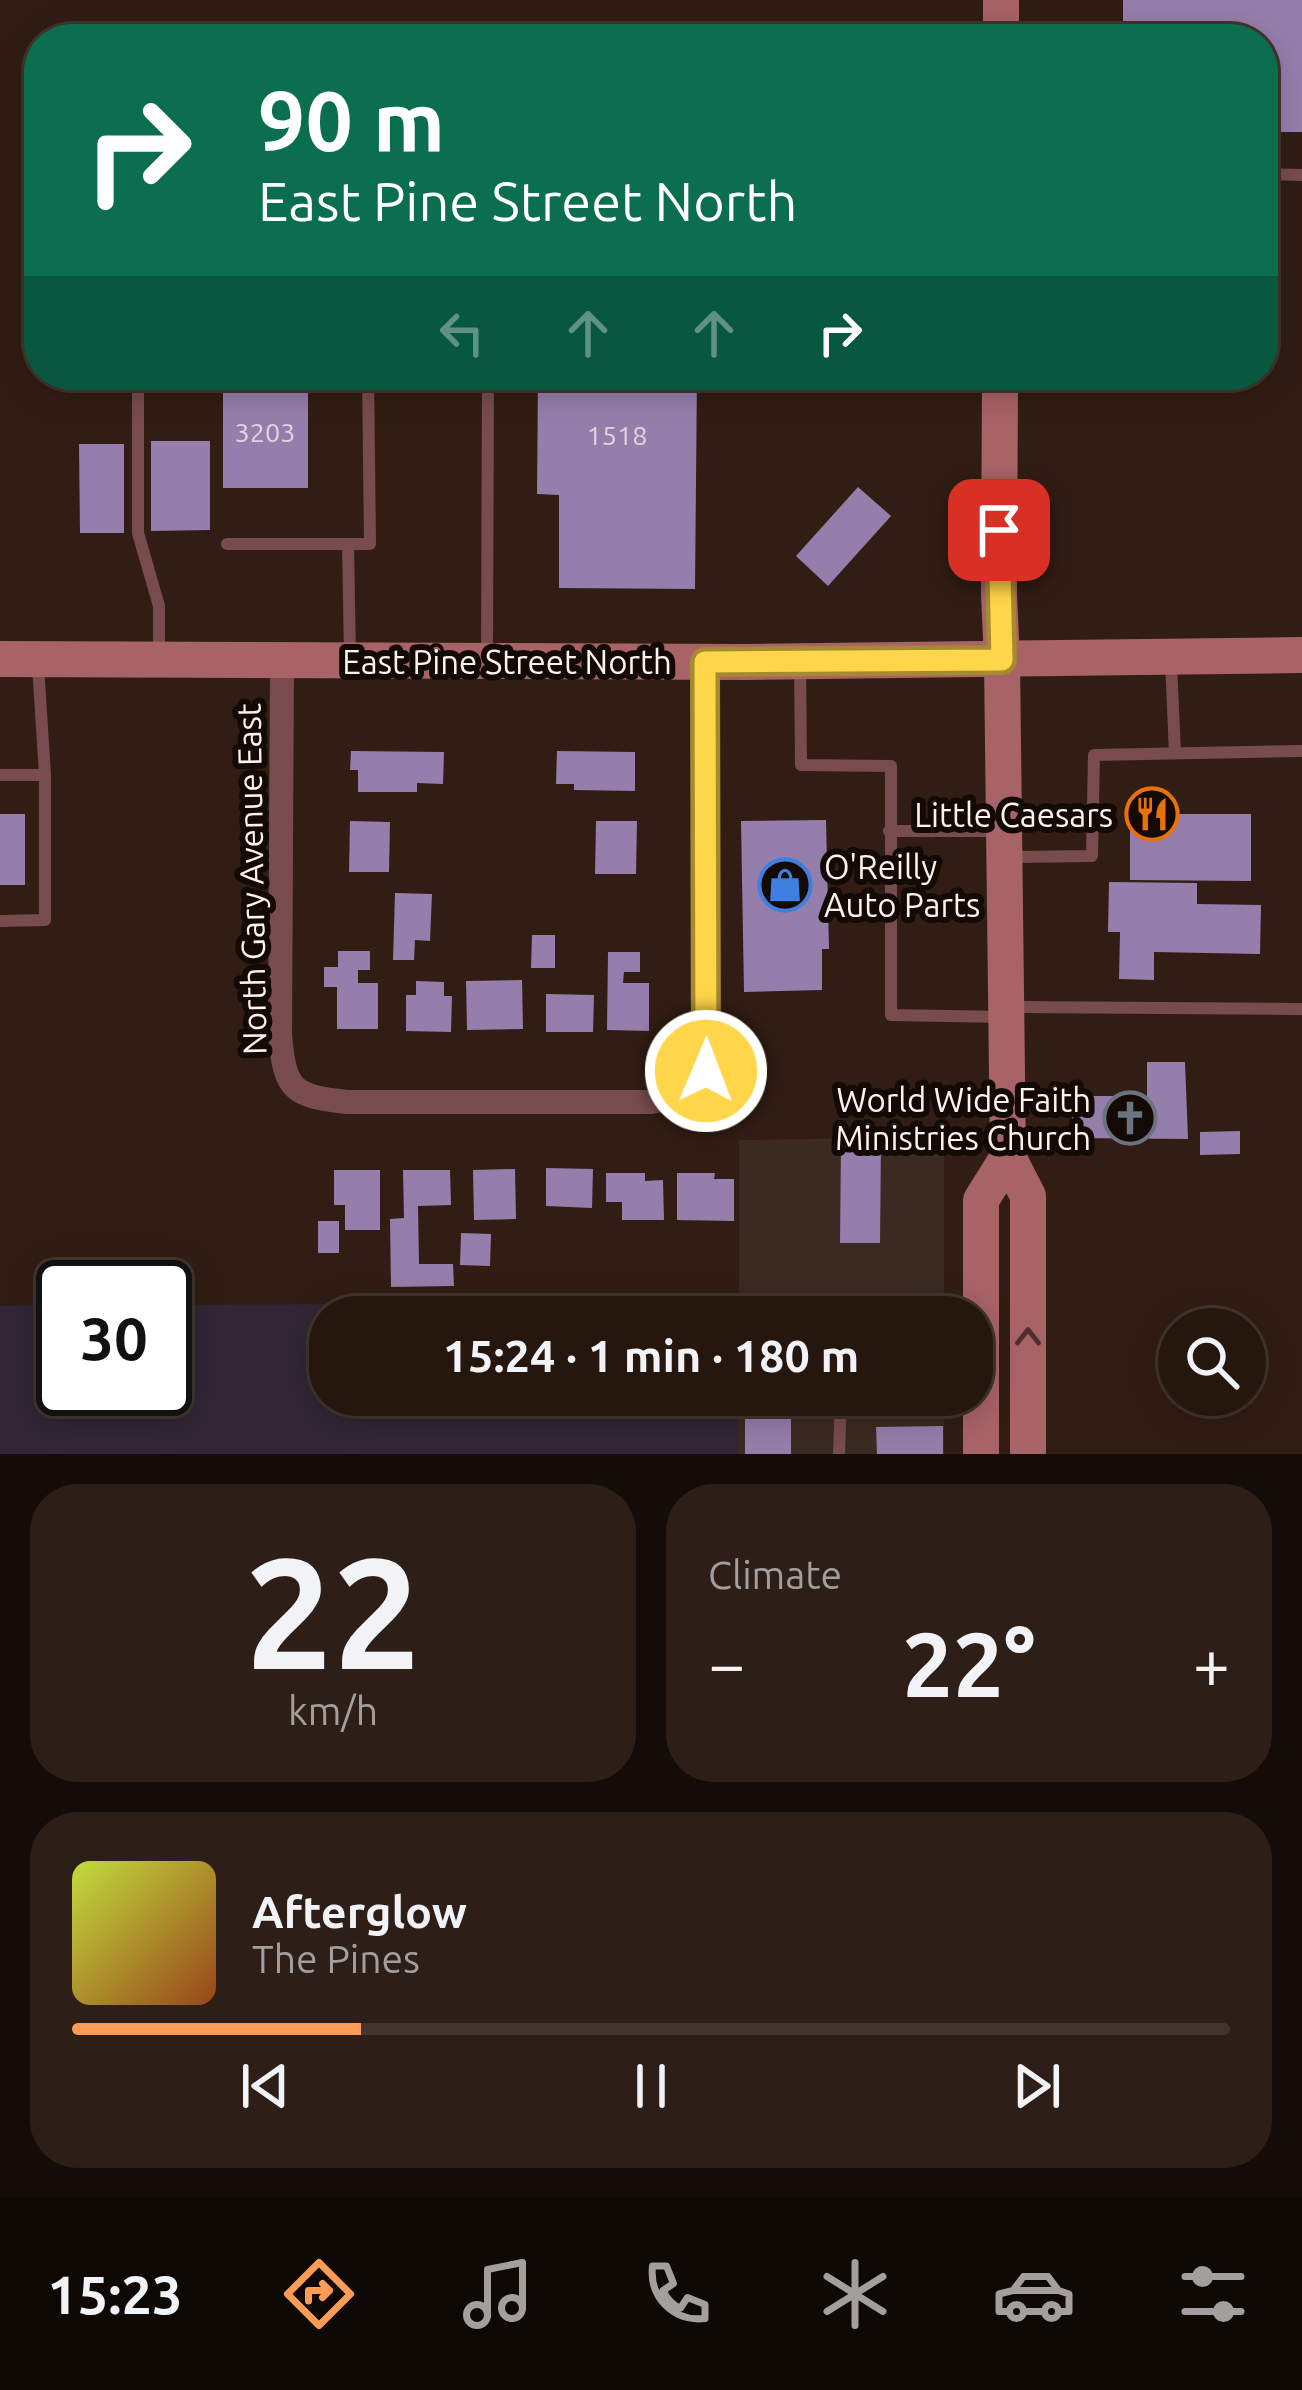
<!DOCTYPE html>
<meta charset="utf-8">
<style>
:root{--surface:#25160e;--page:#2d1f17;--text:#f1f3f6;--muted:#a39f9e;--line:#42352e;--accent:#fe9c57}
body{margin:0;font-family:Ubuntu,sans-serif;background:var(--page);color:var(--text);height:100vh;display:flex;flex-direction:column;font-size:45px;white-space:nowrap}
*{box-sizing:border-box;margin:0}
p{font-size:39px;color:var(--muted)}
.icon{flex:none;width:66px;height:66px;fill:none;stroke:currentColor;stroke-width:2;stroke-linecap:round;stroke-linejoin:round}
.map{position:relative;height:1454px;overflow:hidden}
.side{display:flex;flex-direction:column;gap:30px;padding:30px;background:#140c08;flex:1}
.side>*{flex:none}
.banner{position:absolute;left:24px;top:24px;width:1254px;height:366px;border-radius:48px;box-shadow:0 6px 30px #0003,0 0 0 3px var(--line);background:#0b6e4f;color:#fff;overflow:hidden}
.tools{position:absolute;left:1158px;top:1308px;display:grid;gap:24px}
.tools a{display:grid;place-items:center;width:108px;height:108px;border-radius:50%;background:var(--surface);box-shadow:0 6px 30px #0003,0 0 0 3px var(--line);font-size:60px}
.speed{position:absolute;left:36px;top:1260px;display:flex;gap:24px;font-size:60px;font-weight:700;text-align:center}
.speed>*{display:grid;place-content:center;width:156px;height:156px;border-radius:50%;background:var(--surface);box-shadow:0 6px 30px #0003,0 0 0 3px var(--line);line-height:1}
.speed .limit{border:6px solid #111;border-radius:18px;background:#fff;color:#111}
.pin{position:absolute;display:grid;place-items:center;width:102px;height:102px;color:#fff;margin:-51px;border-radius:24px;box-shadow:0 6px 18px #0006}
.me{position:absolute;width:132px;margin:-66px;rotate:1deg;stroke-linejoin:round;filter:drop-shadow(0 0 9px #0008)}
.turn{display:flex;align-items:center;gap:42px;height:252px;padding:0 36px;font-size:54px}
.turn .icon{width:156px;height:156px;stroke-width:2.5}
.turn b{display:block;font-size:84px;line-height:102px}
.lanes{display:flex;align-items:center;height:114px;padding:0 36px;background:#0003;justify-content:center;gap:60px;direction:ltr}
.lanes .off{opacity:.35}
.big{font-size:90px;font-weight:700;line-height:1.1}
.side .tile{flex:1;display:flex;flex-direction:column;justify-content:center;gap:18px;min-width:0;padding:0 42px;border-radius:48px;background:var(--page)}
.side .dial{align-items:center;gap:0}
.dial b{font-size:156px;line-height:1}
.song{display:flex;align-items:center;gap:36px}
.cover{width:144px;height:144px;border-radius:18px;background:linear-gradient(135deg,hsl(70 70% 55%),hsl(20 70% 35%))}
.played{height:12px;border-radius:6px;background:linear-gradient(90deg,var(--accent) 25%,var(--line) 25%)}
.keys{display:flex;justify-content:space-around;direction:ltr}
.heat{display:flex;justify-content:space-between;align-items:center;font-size:66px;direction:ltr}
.side .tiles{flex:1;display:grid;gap:30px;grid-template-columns:1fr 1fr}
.tile:last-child{grid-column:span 2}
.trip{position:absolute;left:309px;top:1296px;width:684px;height:120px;border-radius:48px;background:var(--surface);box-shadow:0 6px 30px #0003,0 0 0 3px var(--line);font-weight:700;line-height:120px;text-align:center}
.tabs{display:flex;height:192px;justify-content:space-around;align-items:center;background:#0f0906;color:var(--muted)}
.tabs .icon{width:84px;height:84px}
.tabs .current{color:var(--accent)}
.tabs b{font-size:54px;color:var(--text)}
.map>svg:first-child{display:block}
.commercial{fill:#3b2a21}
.industrial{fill:#302635}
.building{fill:#967eac}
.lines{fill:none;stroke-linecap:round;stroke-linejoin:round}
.service{stroke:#784c4f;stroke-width:12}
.minor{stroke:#784c4f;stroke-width:24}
.secondary{stroke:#a86367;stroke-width:36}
.oneway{stroke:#4f2e2d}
.route-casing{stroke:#a68a30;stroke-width:30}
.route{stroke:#ffd54a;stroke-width:21}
.labels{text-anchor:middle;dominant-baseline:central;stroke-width:12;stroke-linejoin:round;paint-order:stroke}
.number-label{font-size:27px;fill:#e4d5dd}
.street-label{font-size:33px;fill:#fef2ed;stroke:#130a06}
.poi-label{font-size:33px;fill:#fef2ed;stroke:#130a06;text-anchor:end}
</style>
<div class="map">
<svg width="1302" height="1454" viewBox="0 0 1302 1454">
<rect width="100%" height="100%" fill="#311d13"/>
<g class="commercial">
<polygon points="944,1137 944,1317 739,1317 739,1140"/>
<rect x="738" y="1395" width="206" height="59"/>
</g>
<polygon class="industrial" points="739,1302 738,1317 330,1317 330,1395 738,1395 738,1454 0,1454 0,1306 63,1305 63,1389 165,1389 165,1305"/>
<g class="building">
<polygon points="1123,0 1302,0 1302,132 1263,132 1263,39 1123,39"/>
<rect x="223" y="375" width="85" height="113"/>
<polygon points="538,375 697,375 695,589 559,588 559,495 537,494"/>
<polygon points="151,441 210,441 210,530 151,531"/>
<polygon points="79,444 124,444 124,533 80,533"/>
<polygon points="858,487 891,516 828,586 796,556"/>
<polygon points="351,751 444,752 443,784 417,783 417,792 358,792 358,770 350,770"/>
<polygon points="557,751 635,752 635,791 574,790 574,784 556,784"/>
<rect x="0" y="814" width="25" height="71"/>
<polygon points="1130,814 1251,814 1251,881 1130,880"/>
<polygon points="826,820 829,949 822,949 822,990 744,992 741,821"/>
<polygon points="350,821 390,822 389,872 349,872"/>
<polygon points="596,821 637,821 636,874 595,874"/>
<polygon points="1109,882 1197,883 1197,904 1261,905 1260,954 1154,952 1154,980 1119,979 1120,932 1108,932"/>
<polygon points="395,893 432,894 430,941 415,940 414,960 393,960"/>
<polygon points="532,935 555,935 555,968 531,968"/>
<polygon points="338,951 370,951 370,970 358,970 358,983 378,983 378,1029 337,1029 337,987 324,987 324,967 338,967"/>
<polygon points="608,952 640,952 640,972 624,972 623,983 649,983 649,1031 607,1030"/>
<polygon points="522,980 523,1029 467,1030 466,981"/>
<polygon points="416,981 444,982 444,996 452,996 451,1032 406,1031 406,995 416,995"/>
<polygon points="546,994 594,995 593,1032 546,1032"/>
<polygon points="1147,1062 1185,1062 1188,1139 1072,1138 1072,1096 1147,1096"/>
<polygon points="1240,1131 1240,1154 1200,1155 1200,1132"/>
<polygon points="841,1143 881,1143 880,1243 840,1243"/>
<polygon points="546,1168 593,1169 592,1208 546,1206"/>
<polygon points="515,1169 516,1219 474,1220 473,1170"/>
<polygon points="334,1170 380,1170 380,1230 345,1230 345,1205 334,1205"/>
<polygon points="403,1170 450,1170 451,1205 418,1206 419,1264 453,1264 454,1286 391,1287 390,1219 404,1218"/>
<polygon points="606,1173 645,1173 645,1181 663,1180 664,1220 622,1220 622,1202 606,1202"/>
<polygon points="677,1173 715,1173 714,1179 734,1179 734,1221 677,1220"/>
<rect x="318" y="1221" width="21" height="32"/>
<polygon points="461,1233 491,1234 490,1266 460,1265"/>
<rect x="745" y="1395" width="46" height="59"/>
<polygon points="943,1426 943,1454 877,1454 876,1427"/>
</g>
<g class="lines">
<g class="service">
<polyline points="1263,174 1302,175"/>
<polyline points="138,385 138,533 159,606 159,653"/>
<polyline points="227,544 370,544 368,375"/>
<polyline points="348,544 350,656"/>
<polyline points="487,656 488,375"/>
<polyline points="800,663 801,765 891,766 891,1015 1005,1017"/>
<polyline points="1171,663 1175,753"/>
<polyline points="0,775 45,775 38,665"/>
<polyline points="889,831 1002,831"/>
<polyline points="1006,857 1092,856 1094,755 1302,751"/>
<polyline points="0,921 45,920 45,775"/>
<polyline points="1007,1007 1302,1009"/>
<polyline points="839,1454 841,1395"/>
</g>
<path class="minor" d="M282,661l-2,374c5,56 13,61 67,67h304c28,-5 36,-10 55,-31l-1,-409"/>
<g class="secondary">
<polyline points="1001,39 1001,0"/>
<polyline points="1000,375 999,595 1002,660 1008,1157 1028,1196 1028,1454"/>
<polyline points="0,659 747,662 1302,655"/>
<polyline points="981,1454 981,1200 1008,1157"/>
</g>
</g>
<defs><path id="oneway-chevron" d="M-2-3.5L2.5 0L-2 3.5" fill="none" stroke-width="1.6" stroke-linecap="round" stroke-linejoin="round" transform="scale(3)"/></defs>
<use class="oneway" href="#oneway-chevron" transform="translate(1028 1337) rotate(-90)"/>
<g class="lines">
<g class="route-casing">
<polyline id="route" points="706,1071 705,662 1002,660 999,530"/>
</g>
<use href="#route" class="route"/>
</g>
<defs>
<g id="restaurant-ring" transform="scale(2.7)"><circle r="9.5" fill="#130a06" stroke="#e8710a" stroke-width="1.5"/><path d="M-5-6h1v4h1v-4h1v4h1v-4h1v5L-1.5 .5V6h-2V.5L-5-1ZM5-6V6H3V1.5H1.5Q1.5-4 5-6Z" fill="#e8710a"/></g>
<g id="shop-ring" transform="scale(2.7)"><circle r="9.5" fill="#130a06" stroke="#3f7fe0" stroke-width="1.5"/><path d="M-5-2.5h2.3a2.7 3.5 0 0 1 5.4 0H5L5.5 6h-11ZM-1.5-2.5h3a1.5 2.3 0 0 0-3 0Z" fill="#3f7fe0"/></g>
<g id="church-ring" transform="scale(2.7)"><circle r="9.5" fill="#130a06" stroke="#6b7280" stroke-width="1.5"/><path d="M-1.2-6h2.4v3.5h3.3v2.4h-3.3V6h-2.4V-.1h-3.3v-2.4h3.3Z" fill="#6b7280"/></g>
</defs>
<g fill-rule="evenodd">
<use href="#restaurant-ring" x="1152" y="814"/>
<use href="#shop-ring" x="785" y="885"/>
<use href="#church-ring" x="1130" y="1118"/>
</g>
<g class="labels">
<g class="number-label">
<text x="265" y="432">3203</text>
<text x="617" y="435">1518</text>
</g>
<g class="street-label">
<text x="507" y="661">East Pine Street North</text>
<text transform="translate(251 879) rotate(-91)">North Gary Avenue East</text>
</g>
<g class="poi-label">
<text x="1113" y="814">Little Caesars</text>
<text x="824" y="866" text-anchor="start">O'Reilly<tspan x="824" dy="38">Auto Parts</tspan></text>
<text x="1091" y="1099">World Wide Faith<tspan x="1091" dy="38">Ministries Church</tspan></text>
</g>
</g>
</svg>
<div class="tools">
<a><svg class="icon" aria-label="search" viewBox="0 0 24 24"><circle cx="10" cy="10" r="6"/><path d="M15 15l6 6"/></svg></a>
</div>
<div class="speed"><div class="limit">30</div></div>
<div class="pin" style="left:999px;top:530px;background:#d93025"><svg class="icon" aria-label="arrive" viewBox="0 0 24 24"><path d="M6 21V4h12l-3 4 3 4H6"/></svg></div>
<svg class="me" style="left:706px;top:1071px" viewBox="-20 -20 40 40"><circle r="17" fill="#ffd54a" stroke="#fff" stroke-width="3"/><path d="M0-11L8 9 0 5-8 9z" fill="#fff"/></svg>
<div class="trip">15:24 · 1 min · 180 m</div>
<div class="banner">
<div class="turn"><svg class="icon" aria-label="right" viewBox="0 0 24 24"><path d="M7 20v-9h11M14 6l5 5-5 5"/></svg><div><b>90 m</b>East Pine Street North</div></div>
<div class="lanes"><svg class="icon off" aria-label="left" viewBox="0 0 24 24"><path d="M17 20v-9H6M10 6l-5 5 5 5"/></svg><svg class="icon off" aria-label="ahead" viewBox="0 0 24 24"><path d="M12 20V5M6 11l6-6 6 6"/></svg><svg class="icon off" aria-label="ahead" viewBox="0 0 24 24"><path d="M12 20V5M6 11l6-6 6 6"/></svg><svg class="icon" aria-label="right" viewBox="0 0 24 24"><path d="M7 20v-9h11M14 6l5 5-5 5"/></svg></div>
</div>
</div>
<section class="side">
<div class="tiles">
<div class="tile dial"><b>22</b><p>km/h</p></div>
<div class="tile"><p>Climate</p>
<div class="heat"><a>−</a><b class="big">22°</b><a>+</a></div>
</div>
<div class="tile">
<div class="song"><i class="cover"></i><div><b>Afterglow</b><p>The Pines</p></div></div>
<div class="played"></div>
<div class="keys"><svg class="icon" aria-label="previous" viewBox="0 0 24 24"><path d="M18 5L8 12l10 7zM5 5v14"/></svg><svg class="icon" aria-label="pause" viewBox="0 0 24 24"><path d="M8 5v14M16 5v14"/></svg><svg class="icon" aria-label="next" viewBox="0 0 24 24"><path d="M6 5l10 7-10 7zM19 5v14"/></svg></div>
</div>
</div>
</section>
<nav class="tabs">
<b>15:23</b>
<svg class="icon current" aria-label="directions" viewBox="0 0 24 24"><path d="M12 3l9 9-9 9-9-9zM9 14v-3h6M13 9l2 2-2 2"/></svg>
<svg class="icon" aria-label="music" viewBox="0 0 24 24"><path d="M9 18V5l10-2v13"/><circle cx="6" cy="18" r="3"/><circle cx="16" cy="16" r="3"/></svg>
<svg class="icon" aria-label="phone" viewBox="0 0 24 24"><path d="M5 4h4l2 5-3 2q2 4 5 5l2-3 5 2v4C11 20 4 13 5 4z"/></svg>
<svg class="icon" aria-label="climate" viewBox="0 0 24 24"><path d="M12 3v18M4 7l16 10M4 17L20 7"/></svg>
<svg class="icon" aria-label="car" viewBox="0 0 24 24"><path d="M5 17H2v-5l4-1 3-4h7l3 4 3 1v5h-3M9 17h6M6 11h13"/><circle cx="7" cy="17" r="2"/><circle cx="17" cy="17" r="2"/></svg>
<svg class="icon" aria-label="filters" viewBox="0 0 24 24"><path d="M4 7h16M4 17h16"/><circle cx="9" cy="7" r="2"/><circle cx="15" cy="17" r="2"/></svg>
</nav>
